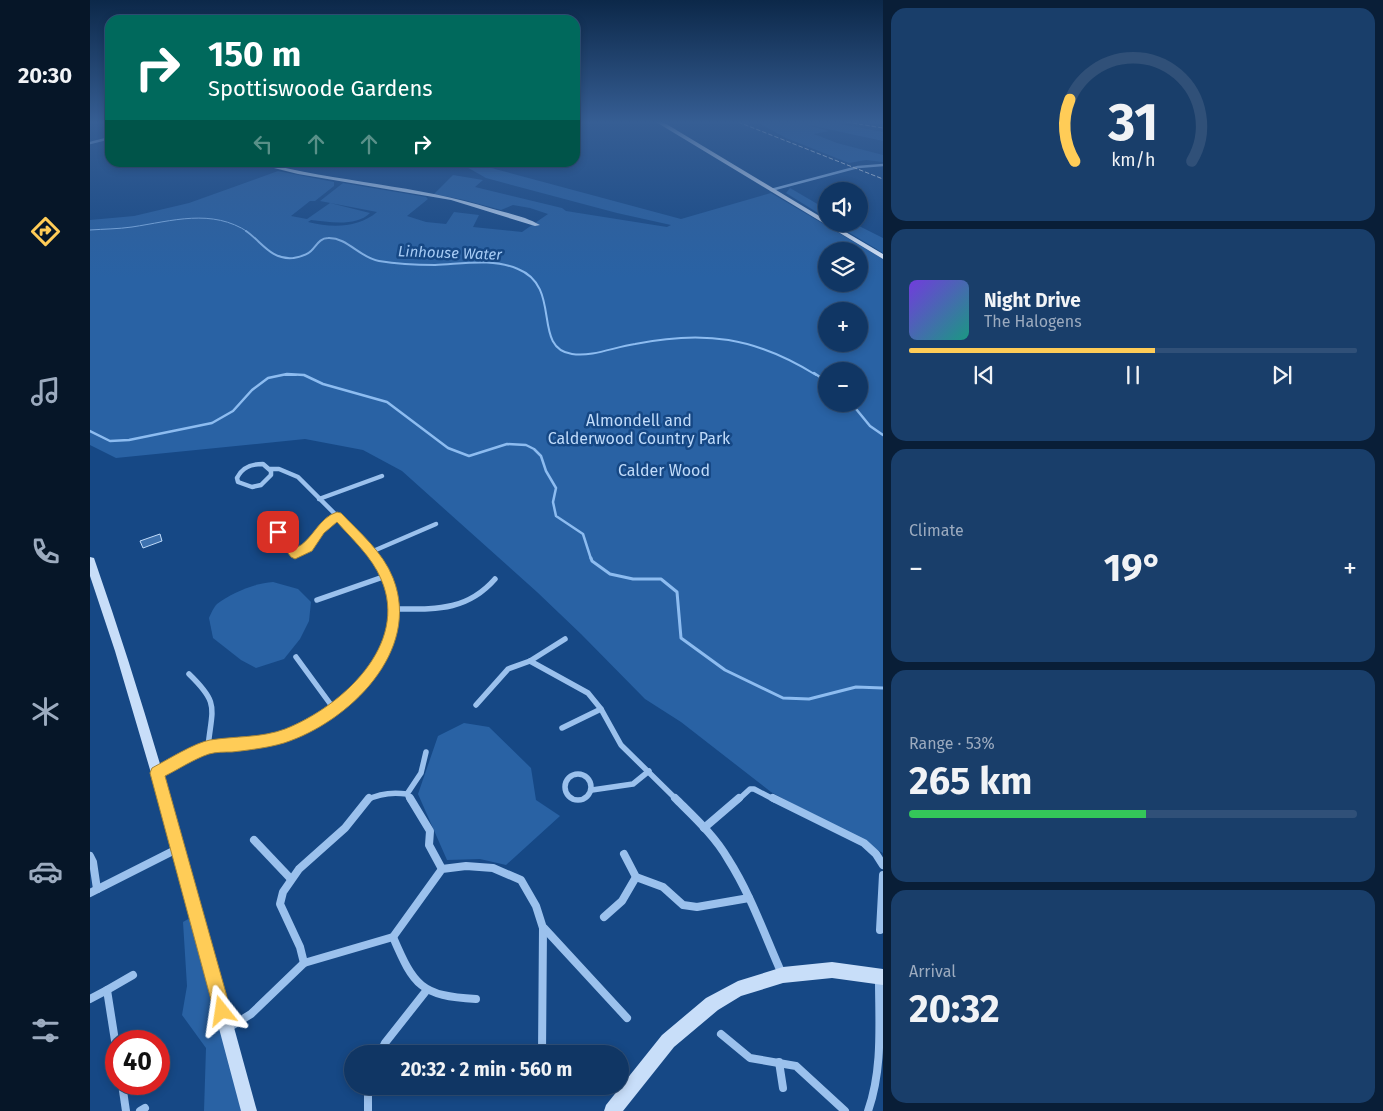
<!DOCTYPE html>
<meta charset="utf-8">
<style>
:root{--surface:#103664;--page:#193e6a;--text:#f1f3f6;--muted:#9cabbf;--line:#305078;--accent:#ffcc57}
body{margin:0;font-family:"Fira Sans",sans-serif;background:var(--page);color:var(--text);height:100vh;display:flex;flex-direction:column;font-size:19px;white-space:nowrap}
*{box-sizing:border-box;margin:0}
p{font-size:16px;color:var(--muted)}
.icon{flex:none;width:28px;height:28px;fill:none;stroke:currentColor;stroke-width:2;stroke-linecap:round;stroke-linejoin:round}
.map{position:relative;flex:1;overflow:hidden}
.panel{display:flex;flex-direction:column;gap:8px;padding:8px;background:#091e37;width:500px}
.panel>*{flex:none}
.banner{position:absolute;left:15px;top:15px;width:475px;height:152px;border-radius:15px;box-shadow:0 2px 8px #0003,0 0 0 1px var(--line);background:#00695c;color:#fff;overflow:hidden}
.tools{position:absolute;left:728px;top:182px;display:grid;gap:10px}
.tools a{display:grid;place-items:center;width:50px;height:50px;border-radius:50%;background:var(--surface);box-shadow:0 2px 8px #0003,0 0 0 1px var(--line);font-size:25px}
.speed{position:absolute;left:15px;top:1030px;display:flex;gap:10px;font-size:25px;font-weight:700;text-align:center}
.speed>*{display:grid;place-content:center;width:65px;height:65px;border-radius:50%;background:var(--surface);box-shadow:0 2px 8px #0003,0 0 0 1px var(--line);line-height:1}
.speed .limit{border:8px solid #d22;background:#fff;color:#111}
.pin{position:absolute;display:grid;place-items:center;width:42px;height:42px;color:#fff;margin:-21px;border-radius:10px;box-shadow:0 2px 8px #0006}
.me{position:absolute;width:55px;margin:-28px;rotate:345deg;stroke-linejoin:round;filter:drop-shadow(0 0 4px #0008)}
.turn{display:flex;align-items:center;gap:18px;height:105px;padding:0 20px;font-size:22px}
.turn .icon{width:65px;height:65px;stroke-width:2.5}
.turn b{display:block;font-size:35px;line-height:42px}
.lanes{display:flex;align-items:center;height:48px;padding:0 20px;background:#0003;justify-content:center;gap:25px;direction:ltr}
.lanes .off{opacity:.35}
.big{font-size:38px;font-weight:700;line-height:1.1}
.panel .card{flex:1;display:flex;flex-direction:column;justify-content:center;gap:8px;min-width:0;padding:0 18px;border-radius:15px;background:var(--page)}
.panel .dial{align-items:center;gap:0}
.dial svg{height:130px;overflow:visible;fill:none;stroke:var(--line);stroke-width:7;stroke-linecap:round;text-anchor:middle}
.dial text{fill:var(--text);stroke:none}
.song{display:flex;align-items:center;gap:15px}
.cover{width:60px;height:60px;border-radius:8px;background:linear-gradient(135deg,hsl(260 70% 55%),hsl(170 70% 35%))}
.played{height:5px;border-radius:2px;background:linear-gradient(90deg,var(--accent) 55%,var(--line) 55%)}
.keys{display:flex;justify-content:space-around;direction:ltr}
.heat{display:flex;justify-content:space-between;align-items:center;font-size:28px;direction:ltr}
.charge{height:8px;border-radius:4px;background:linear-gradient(90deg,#34c759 53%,var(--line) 0)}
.trip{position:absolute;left:254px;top:1045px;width:285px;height:50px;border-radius:25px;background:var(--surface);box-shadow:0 2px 8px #0003,0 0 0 1px var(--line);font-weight:700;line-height:50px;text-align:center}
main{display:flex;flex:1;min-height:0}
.tabs{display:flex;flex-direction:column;width:90px;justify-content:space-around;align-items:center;background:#061628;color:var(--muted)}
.tabs .icon{width:35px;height:35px}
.tabs .current{color:var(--accent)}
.tabs b{font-size:22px;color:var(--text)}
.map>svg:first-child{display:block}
.green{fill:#2962a4;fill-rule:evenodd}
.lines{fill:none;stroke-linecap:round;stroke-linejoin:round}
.stream-far3{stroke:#8dbcf0;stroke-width:1}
.stream-far2{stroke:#8dbcf0;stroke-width:2}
.stream-far1{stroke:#8dbcf0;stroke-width:2.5}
.stream{stroke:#8dbcf0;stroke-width:3}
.building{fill:#3e72af;stroke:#c0dbfa}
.street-far3{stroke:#9bc1ed;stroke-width:2.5}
.street-far2{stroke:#9bc1ed;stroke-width:4.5}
.street-far1{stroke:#9bc1ed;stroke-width:5.5}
.street{stroke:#9bc1ed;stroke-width:8}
.secondary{fill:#c8def9;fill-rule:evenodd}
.primary{fill:#e1edff;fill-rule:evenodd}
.rail{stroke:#fff;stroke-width:1;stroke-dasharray:4.5 2;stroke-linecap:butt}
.route{fill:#ffcc57;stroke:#a68539}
.labels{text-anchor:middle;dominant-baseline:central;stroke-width:5;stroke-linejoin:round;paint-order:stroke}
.far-water-label{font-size:15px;font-style:italic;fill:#a6cbf5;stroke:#164885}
.park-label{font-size:16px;fill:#c0dbfa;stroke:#164885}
</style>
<main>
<nav class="tabs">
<b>20:30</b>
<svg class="icon current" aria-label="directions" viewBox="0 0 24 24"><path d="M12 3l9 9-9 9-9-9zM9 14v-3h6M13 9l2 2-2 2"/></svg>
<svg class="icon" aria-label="music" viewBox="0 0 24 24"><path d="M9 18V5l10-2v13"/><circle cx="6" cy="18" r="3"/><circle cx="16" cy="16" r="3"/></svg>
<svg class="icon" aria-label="phone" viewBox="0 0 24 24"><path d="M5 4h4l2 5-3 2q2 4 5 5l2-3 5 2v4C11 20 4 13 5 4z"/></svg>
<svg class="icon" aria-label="climate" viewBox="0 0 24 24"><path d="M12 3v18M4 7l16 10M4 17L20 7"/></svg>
<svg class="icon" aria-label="car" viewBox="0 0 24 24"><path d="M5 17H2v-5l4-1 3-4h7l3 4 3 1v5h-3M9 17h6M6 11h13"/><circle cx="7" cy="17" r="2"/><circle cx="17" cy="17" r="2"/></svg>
<svg class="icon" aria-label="filters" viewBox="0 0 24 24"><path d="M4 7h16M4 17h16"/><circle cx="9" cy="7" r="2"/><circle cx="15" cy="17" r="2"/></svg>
</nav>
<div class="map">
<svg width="793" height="1111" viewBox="0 0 793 1111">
<rect width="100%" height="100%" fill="#164885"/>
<g class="green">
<polygon points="667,122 740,122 793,132 793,141 714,124 739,131 724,134 747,143 793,155 793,162 776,160 759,163 696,138"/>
<path d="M377,163h6l208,56 90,-26 112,66v594l-112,-61 -90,-70 -36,-23 -64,-65 -44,-42 -135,-121 -39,-21 -58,-11 -189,19 -26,-13v-225l44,-4 55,-13 89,-32 56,11v4l-19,15h-5l-19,15 16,3 23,-16 40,10c-14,14 -41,9 -59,7l-3,2c24,6 50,6 69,-10l-57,-11 23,-18 83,14 2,2 -21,17 19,6 20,2 8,-12 25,3 -6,12 49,5 26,-18 -18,-6 -17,-3 -12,5 -37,-10 -30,-6 19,-19 30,5 -8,7 87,21 4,3 101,16 4,-2 -54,-12 -131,-35 -21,-12zM736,251h33v33h-33zM736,311h33v33h-33zM736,371h33v33h-33z"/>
<polygon points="700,188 736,209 736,218 696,193"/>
<polygon points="745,224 765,224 793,238 793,253"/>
<path d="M183,582l25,7 13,13 -2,19 -9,18 -16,20 -28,9 -15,-8 -28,-22 -4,-20c2,-5 5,-11 8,-14 15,-11 38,-21 56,-22z"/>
<polygon points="374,723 399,727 441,768 446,800 470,816 416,865 390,859 357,860 328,794 348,736"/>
<polygon points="100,918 152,1111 114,1111 116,1048 92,1015 97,986 93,922"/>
</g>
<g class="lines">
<path class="stream-far3" d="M0,230c14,-1 28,-1 42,-3 40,-6 80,-19 116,5"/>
<g class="stream-far2">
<path d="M156,231c16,11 25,29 47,27 6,-1 13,-2 18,-7 5,-4 8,-13 17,-13 19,-1 32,20 51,23 18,3 38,4 56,4 27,-1 58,-7 83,4 45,18 13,79 54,85 21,3 42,-7 63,-10 69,-14 120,-7 181,31"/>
<polyline points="195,375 206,375"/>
</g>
<g class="stream-far1">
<polyline points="724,373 736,381"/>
<polyline points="762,404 780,426 793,435"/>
<polyline points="0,431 20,441 39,440 122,423 143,411 162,390 178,378 197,374 214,375 233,384 297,402 358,448 379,456 417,444 436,445 444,449 451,456 456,471 466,488 463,502 466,516 493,534 501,559"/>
</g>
<polyline class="stream" points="501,558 502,561 520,574 543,579 571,579 587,592 591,638 635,670 693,698 719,699 766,687 793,688"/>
</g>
<polygon class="building" points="70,534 72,541 53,548 50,541"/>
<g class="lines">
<g class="street-far3">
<polyline points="17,122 20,124"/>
<polyline points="0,143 20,138"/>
<polyline points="681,190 768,167 793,165"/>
</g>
<g class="street-far2">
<path d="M173,464l8,7v4l-10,10 -9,2 -14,-5 -1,-4c5,-11 14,-14 26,-14z"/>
<polyline points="180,469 189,469 208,477 247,516 286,559"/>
<polyline points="229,499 292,476"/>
<polyline points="187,532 205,554 218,548 230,530 247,516"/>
<polyline points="281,552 346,524"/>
</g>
<g class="street-far1">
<polyline points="227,600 296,576"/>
<path d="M303,609c41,0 73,3 102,-30"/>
<polyline points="206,657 244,709"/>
<polyline points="440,661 498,693 511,709 531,745 587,800"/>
<path d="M99,674c31,30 23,33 19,73"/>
<polyline points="386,705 418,669 440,661 475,639"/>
<polyline points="472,728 511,709"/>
<path d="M67,772c15,-8 35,-21 52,-25 24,-6 51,-3 75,-11 48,-16 99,-58 106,-110 4,-23 1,-49 -15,-68"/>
<circle cx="488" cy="787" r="13"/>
<polyline points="502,790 543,784 559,771"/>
<polyline points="317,794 331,773 336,752"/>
<path d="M277,800c13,-7 26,-8 40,-6l3,6"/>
<polyline points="648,800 660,789 664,789 685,800"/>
</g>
<g class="street">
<polyline points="320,798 340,831 339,845 352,869"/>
<path d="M585,798c19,19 40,38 53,61 23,36 37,77 54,115"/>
<polyline points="683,798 774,843 786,854 793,865"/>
<polyline points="614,828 649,798"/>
<polyline points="164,840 200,878"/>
<polyline points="534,854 546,877 573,887 593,905 607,907 659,898"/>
<polyline points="0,856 3,862 7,889"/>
<polyline points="0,893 87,849"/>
<polyline points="514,917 532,901 546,877"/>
<polyline points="454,928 537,1018"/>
<polyline points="790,930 793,875"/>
<path d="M303,937c21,49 28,59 83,62"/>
<polyline points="214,963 210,947 190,904 193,892 209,869 255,828 279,798"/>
<polyline points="17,990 43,975"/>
<polyline points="0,999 17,990 26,1047"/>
<polyline points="138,1028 161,1014 214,963 303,937 352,869 376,866 403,868 431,880 446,906 453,928 452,1054"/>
<polyline points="631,1034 660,1058 706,1066 755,1111"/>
<polyline points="290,1054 295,1043 336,991"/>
<polyline points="689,1062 693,1088"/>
<polyline points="32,1084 36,1111"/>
<polyline points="278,1086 278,1111"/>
<polyline points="50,1111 55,1108"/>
<path d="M778,1111c15,-42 11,-88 11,-132"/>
</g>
<g class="secondary">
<path d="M160,162h10c77,20 157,23 233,47 15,4 34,8 47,16l-5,1 -84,-26 -153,-26z"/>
<path d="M0,557l4,1 1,3c63,180 111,366 162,550h-16l-90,-338 -36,-122 -25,-75z"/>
<polygon points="742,962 793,969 793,985 742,978 693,983 651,996 628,1010 584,1047 533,1111 514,1111 516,1105 572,1035 616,998 648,981 693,967"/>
</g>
<polygon class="primary" points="566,122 573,122 736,220 736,224 742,224 793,254 793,259"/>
<g class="rail">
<polyline points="648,122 793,179"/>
<polyline points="756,122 793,128"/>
</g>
</g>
<linearGradient id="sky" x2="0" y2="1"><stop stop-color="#0c2849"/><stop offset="0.44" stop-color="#365e94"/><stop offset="1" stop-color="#365e94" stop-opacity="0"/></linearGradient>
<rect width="793" height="278" fill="url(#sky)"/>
<path class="route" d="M247,512l4,1c18,19 42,39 52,65 29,73 -44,144 -109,165 -17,5 -35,7 -52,9 -7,0 -16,0 -23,2 -15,5 -30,15 -44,22l66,235 -2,6 -7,3 -6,-3 -2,-6 -64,-238 2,-5c15,-8 42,-25 58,-28 25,-4 51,-2 75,-11 56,-22 125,-84 96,-150 -9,-22 -29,-40 -44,-57l-13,11 -12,18 -17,8 -4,-2 -19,-25 2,-3h7l15,19c17,-8 22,-30 41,-36z"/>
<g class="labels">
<g class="far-water-label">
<text transform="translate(360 253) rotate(2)">Linhouse Water</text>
</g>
<g class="park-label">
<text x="549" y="420">Almondell and<tspan x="549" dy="18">Calderwood Country Park</tspan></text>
<text x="574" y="470">Calder Wood</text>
</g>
</g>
</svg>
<div class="tools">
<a><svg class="icon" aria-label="sound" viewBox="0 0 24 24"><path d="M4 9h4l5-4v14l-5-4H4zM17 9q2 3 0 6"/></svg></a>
<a><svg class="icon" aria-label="layers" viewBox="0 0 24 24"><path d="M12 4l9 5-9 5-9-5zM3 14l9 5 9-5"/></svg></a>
<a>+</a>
<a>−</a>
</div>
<div class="speed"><div class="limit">40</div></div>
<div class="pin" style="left:188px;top:532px;background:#d93025"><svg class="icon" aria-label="arrive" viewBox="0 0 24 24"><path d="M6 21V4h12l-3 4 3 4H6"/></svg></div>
<svg class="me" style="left:132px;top:1011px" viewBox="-20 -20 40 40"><path d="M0-17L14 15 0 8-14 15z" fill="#ffcc57" stroke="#fff" stroke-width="4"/></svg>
<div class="trip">20:32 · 2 min · 560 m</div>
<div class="banner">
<div class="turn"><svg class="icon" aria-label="right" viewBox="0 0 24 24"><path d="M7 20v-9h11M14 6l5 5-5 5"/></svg><div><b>150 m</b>Spottiswoode Gardens</div></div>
<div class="lanes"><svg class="icon off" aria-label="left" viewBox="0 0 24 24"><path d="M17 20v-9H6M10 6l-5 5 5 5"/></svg><svg class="icon off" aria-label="ahead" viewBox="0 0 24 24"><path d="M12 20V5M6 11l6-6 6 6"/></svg><svg class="icon off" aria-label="ahead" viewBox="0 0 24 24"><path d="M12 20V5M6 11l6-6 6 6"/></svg><svg class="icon" aria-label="right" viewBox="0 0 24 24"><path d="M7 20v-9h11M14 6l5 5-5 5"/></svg></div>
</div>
</div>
<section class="panel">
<div class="card dial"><svg viewBox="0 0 100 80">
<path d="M14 69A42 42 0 1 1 86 69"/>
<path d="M14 69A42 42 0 0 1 11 31" stroke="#ffcc57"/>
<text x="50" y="56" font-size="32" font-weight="700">31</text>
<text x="50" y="72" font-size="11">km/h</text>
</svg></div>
<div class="card">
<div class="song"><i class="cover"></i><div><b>Night Drive</b><p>The Halogens</p></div></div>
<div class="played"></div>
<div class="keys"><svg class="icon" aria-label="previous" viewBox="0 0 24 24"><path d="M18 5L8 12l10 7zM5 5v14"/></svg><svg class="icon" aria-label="pause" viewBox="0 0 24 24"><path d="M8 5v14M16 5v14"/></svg><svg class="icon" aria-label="next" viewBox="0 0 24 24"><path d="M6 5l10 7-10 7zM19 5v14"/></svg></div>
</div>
<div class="card"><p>Climate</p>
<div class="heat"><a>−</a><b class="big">19°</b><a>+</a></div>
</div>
<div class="card"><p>Range · 53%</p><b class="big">265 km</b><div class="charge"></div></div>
<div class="card"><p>Arrival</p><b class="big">20:32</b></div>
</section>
</main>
